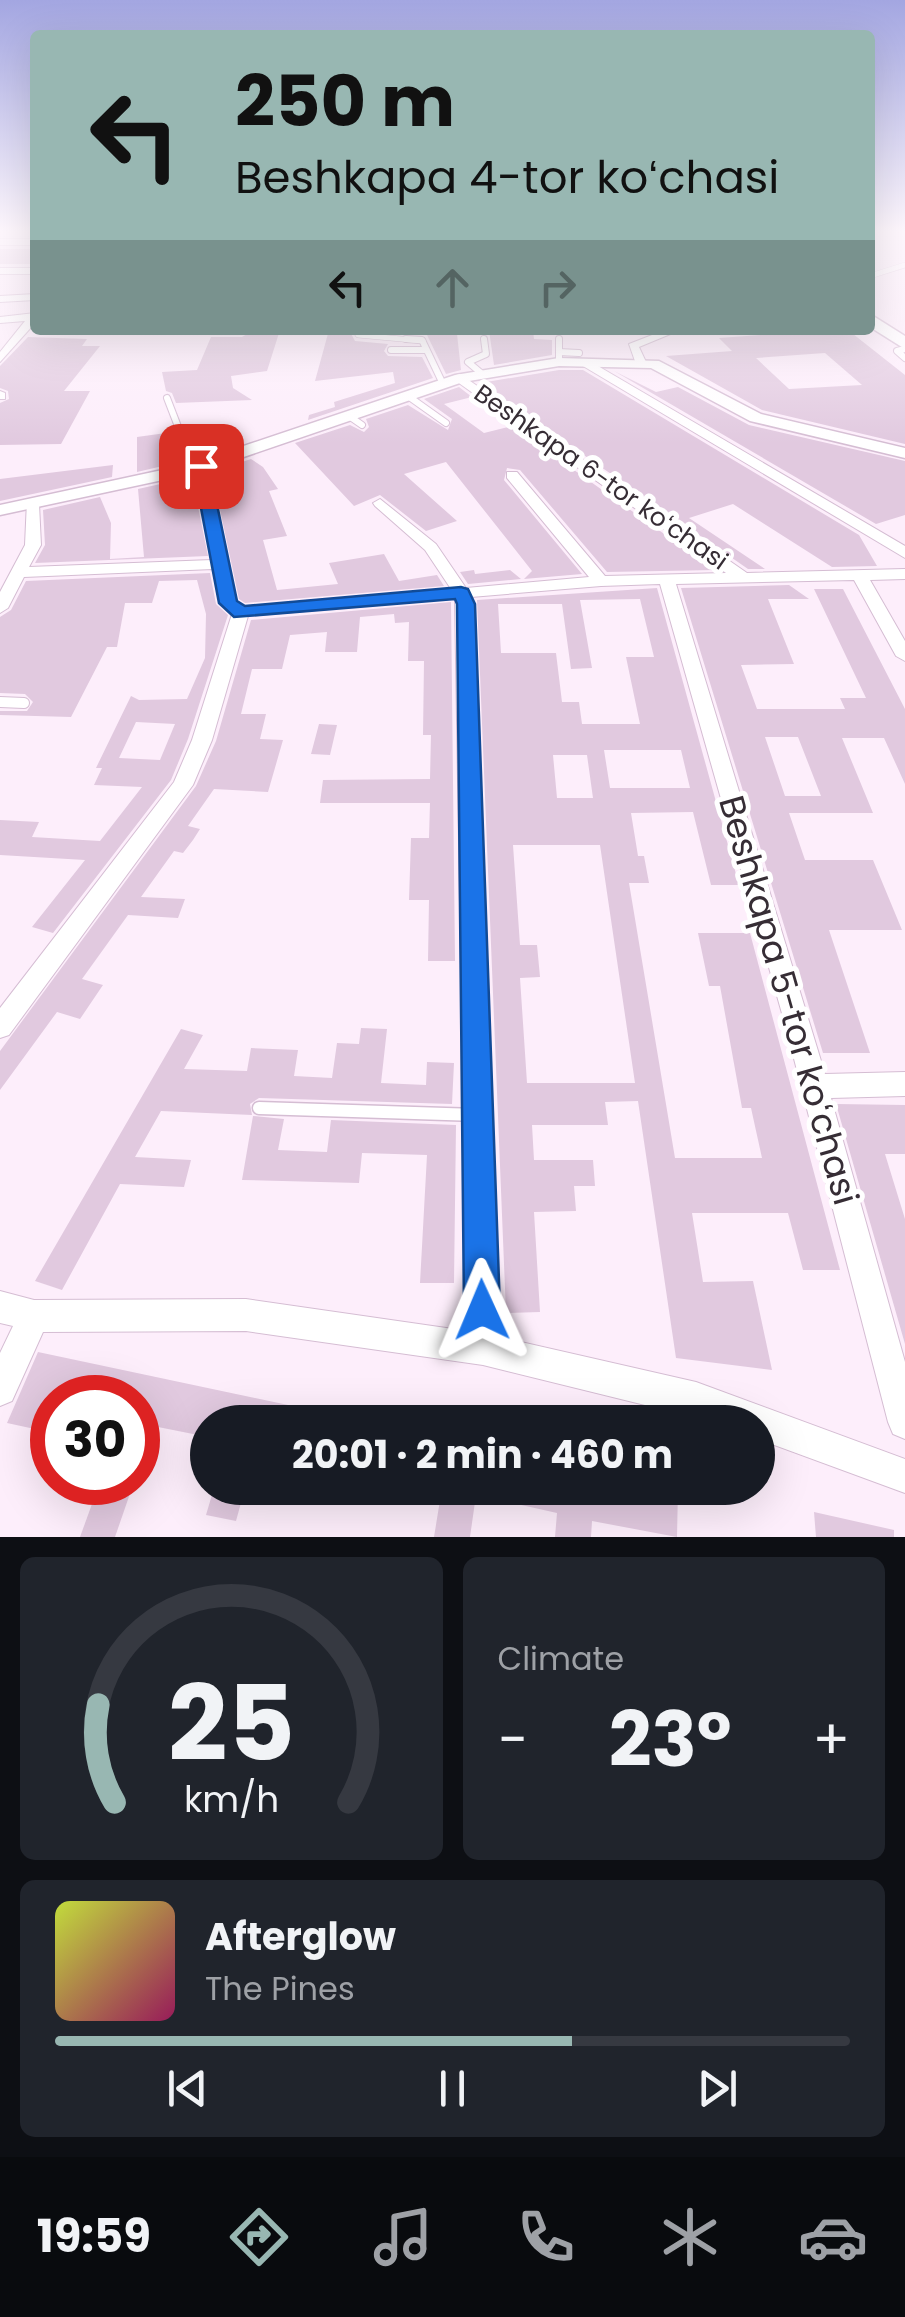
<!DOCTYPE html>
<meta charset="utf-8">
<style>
:root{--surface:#171b24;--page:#20242c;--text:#f1f3f6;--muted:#9ea1a6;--line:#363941;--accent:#98b7b2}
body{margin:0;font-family:Poppins,sans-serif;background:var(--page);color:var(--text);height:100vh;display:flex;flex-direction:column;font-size:38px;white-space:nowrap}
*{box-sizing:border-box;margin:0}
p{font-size:32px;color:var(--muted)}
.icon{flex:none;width:55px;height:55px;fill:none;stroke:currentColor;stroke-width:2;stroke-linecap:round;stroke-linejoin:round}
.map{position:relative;height:1537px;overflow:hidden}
.sheet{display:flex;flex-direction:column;gap:20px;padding:20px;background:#0d0f14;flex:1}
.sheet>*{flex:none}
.hud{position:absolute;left:30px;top:30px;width:845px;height:305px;border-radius:10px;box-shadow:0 10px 40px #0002;background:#98b7b2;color:#111;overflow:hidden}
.speed{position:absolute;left:30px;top:1375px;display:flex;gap:20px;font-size:50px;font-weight:700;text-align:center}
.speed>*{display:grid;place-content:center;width:130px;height:130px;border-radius:50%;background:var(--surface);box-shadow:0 10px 40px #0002;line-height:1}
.speed .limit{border:15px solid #d22;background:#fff;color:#111}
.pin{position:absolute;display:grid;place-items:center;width:85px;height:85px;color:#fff;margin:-42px;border-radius:20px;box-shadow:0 5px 15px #0006}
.me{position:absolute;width:110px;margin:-55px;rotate:359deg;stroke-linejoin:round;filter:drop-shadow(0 0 8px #0008)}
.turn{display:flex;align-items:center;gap:35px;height:210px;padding:0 40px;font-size:45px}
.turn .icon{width:130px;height:130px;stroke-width:2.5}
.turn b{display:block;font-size:70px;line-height:85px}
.lanes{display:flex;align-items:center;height:95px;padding:0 40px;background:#0003;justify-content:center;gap:50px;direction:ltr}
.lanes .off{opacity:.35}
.big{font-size:75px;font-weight:700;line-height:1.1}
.sheet .tile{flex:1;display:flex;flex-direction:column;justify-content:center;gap:15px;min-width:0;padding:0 35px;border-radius:15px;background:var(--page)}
.sheet .dial{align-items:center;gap:0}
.dial svg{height:260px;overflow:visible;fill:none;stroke:var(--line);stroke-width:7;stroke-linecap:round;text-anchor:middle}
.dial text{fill:var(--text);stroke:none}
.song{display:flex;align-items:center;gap:30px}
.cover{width:120px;height:120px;border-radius:15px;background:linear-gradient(135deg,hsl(70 70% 55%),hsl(330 70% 35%))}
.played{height:10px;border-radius:5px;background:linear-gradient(90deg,var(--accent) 65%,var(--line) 65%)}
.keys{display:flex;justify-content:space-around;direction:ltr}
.heat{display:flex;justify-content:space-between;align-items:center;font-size:55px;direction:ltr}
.sheet .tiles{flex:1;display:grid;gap:20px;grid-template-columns:1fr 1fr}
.tile:last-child{grid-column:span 2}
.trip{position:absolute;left:190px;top:1405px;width:585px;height:100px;border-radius:50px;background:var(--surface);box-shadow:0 10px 40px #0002;font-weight:700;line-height:100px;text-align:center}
.tab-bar{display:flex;height:160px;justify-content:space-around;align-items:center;background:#090b0e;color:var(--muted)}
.tab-bar .icon{width:70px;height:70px}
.tab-bar .on{color:var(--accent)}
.tab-bar b{font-size:45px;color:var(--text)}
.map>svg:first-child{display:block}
.building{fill:#e1c9df;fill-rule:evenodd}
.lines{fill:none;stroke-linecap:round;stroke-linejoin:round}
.service-far3-casing{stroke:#d5bdd3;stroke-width:6}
.service-far2-casing{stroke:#d5bdd3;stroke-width:8}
.service-far1-casing{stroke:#d5bdd3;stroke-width:12}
.service-casing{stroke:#d5bdd3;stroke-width:15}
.minor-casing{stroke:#d5bdd3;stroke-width:2}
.tertiary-casing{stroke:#d5bdd3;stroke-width:3}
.trunk-casing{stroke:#d5bdd3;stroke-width:3}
.service-far3{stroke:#fff;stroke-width:5}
.service-far2{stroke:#fff;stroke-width:6}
.service-far1{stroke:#fff;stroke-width:10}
.service{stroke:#fff;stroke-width:12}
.minor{fill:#fff;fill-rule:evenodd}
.tertiary{fill:#fff;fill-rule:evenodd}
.trunk{fill:#fff;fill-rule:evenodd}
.route{fill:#1a73e8;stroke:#114b97;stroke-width:2.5}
.labels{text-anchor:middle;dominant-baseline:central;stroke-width:10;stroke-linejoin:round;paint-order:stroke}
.far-street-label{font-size:25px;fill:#362d35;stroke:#fff}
.near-street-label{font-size:35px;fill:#362d35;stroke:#fff}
</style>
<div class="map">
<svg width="905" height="1537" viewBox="0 0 905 1537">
<rect width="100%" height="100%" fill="#fdeefb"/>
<g class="building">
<rect x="0" y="249" width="35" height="15"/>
<polygon points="329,330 349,330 355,341 388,344 384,351 388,356 422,357 433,378 308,420 309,415 335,407 334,402 395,383 393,372 315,381"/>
<polygon points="489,330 533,330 534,339 552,340 552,355 494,365"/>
<path d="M772,330h76l57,45v69l-143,-34 -96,-54 66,-5 -13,-13 57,-4zM825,353l37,32 -73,4 -33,-31z"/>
<polygon points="249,333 279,333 267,371 231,376 233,388 252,400 176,403 172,393 166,391 162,372 197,370 211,337 242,337"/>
<polygon points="457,334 461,370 446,374 427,335"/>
<polygon points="28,337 87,339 82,346 100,346 64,391 90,391 61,444 0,445 0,403 9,399 8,391 0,388 0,366"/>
<polygon points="559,370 583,370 859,535 877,566 832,567 733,504 689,518 765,569 748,569 480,383"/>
<polygon points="614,371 656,392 678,387 749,425 905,461 905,515 876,524"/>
<polygon points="459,387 472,397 444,404 484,433 512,426 715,570 607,572 520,470 507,468 504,480 582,574 524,579 532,571 446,462 404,474 457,521 426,531 380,495 354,506 295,443 350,425 364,432 369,427 366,419 408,405 448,430 452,419 424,399"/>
<polygon points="173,432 184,461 137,472 137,437"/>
<polygon points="251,459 263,467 278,489 269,491 287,536 263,540 277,590 338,584 329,563 384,554 399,581 437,575 444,586 245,603 239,599 212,472"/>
<polygon points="113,465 112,477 0,501 0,479"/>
<polygon points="192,477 208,556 35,563 45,545 43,510 100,497 111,523 110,559 144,557 138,489"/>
<polygon points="474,570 475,574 510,570 521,579 468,584 460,572"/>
<path d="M210,573l6,31 12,11 -40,124 -17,41 -118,153 -21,-6 53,-67 -85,-5v-35l39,2 -7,15 68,4 42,-54 -48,-2 8,-17h-6l35,-72 8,4 48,-1 18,-41 1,-44 -9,-34 -38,1 -7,22h-27l-8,44h-10l-36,70 -71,-2v-4h27l6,-9 -8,-8 -25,-1v-76l11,-7 15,-29zM136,722l39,2 -15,36 -41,-2z"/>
<path d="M789,585l20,14h-41l26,65 -53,1 16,44h88l-5,-11h26l-52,-109h29l62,120v75l-21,-46h-42l31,75h-84l16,47h68l29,70h-73l41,123h-47l-142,-465zM765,737h33l23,59h-36z"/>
<path d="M657,588l82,297h-28l-18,-73 -62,1 7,43h6l5,27h-20l46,275h87l-11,-50h-9l-22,-122h-11l-11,-53h52l90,337h-37l-15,-57h-96l11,69 50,-1 19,89 -96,-12 -38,-257 -33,1 3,23h-76l2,35h59l2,26h-21l2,25 -42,1 6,100 -34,1 -29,-713zM640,599l14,58h-28l14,67h-58l-3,-22h-17l-6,-49h-55l-3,-49h64l9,65 21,-1 -12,-68zM604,750h77l9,38h-80zM553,755h34l6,43h-36zM513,845h87l35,238h-108l-7,-105 20,-1 -3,-32h-17z"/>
<polygon points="451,602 455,961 428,961 429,900 409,900 411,838 429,838 430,803 320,803 323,780 430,779 431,735 423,735 424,661 408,661 409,622 395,623 394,614 360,617 357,652 325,652 327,632 290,635 282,669 252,669 241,714 266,714 260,739 283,740 268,792 214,789 188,826 200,829 193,840 183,853 174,851 141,897 185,899 178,918 128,915 82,979 103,985 80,1019 57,1012 0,1090 0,1051 196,786 216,741 251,620"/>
<polygon points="319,724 337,725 330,755 311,754"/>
<polygon points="361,1028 387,1029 381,1083 426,1085 427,1062 454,1063 452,1104 259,1098 250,1104 252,1115 161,1111 135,1157 191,1160 184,1187 120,1184 62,1290 35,1281 181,1029 203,1035 184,1069 247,1071 251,1048 298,1050 294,1076 332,1078 337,1043 359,1044"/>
<polygon points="836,1104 905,1105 905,1154 885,1154 905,1219 905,1344"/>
<polygon points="253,1116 284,1119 278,1150 327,1152 331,1120 456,1125 454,1283 420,1283 427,1155 362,1153 359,1183 242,1180"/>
<polygon points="38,1352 335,1415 335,1422 208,1422 208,1437 153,1426 138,1463 138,1398 52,1398 44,1431 7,1423"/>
<polygon points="100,1482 134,1482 115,1537 80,1537"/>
<polygon points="214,1488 245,1488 236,1521 206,1515"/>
<polygon points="442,1488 678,1488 677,1537 592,1521 591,1537 555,1537 557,1513 476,1495 470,1537 434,1537"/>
<polygon points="814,1512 894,1530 894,1537 816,1537"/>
</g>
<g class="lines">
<g class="service-far3-casing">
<g id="service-far3">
<polyline points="870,276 905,265"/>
<polyline points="355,330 358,335 423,341"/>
</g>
</g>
<g class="service-far2-casing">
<g id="service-far2">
<polyline points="406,339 422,340 443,384"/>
<polyline points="559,339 559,362"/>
<polyline points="905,349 897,351 905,358"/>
<polyline points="391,350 426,350"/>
<polyline points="559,352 579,353"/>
<polyline points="481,373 468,362 486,354 484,339"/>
<polyline points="408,396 446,423"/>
<polyline points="167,398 194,468"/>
<polyline points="349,416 362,425"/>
</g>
</g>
<g class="service-far1-casing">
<polyline id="service-far1" points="0,702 24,703"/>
</g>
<g class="service-casing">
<polyline id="service" points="259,1108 477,1115"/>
</g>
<g class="minor-casing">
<g id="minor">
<rect x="0" y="239" width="35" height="6"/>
<rect x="0" y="268" width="35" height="6"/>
<polygon points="35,294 35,300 0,302 0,296"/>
<polygon points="35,313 35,323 0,362 0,352 25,321 0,323 0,317"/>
<polygon points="160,330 247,330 242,333 165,333"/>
<polygon points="665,330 680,330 639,347 646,362 636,364 629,344"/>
<polygon points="578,359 586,359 905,546 905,558 578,363"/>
<polygon points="460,374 747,573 905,569 905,579 870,580 905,641 905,661 896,656 854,580 676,584 825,1074 905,1072 905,1096 831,1098 905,1362 905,1439 893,1434 888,1422 785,1024 660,584 601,586 471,597 474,603 499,1337 696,1382 905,1459 905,1493 758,1439 758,1422 714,1422 483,1365 246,1331 43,1332 12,1401 0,1406 0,1353 13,1326 0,1323 0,1291 34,1300 246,1299 467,1331 455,598 248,616 212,740 193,785 9,1035 0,1038 0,1008 174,782 192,740 232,614 220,603 213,569 24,577 8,608 0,613 0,592 25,545 27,501 39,504 41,545 29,567 212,560 194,466 206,463 236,601 244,607 451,589 425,550 375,506 373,503 380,499 436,544 466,588 589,577 507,478 507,472 517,472 605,576 726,573 456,381 456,375"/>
<polygon points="0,391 5,393 5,399 0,399"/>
</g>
</g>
<g class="tertiary-casing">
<polygon id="tertiary" points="559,358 659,361 761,414 905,448 905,458 750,421 651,368 559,366 463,382 200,472 0,515 0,505 190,464 455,375"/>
</g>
<g class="trunk-casing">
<polygon id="trunk" points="870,314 905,336 905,349 870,327"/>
</g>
<use href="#service-far3" class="service-far3"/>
<use href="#service-far2" class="service-far2"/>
<use href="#service-far1" class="service-far1"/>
<use href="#service" class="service"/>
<use href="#minor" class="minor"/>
<use href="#tertiary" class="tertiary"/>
<use href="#trunk" class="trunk"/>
</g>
<linearGradient id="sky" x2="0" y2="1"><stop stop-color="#a3a6e1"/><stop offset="0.52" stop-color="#fef7fd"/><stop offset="1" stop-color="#fef7fd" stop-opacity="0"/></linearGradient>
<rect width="905" height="444" fill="url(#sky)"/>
<polygon class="route" points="201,461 209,466 237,601 245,606 461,587 468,589 475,604 500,1310 495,1322 482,1328 469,1322 464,1310 457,604 455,599 234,617 219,603 193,466"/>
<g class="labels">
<g class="far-street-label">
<text transform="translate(601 477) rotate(35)">Beshkapa 6-tor koʻchasi</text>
</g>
<g class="near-street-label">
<text transform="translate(789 1000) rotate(74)">Beshkapa 5-tor koʻchasi</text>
</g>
</g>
</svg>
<div class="speed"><div class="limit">30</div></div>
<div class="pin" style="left:201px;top:466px;background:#d93025"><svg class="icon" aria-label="arrive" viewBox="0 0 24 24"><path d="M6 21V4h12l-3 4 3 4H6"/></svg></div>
<svg class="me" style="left:482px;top:1310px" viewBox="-20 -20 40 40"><path d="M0-17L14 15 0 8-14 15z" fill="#1a73e8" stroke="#fff" stroke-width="4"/></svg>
<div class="trip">20:01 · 2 min · 460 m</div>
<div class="hud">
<div class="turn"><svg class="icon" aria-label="left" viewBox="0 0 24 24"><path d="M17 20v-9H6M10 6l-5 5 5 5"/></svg><div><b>250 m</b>Beshkapa 4-tor koʻchasi</div></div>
<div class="lanes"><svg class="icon" aria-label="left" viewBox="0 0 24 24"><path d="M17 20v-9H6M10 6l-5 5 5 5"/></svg><svg class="icon off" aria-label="ahead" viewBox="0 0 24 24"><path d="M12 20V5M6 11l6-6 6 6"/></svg><svg class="icon off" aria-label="right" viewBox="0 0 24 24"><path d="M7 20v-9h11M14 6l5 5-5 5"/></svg></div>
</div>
</div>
<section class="sheet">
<div class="tiles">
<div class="tile dial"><svg viewBox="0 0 100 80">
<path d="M14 69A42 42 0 1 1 86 69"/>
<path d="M14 69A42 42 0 0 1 9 39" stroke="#98b7b2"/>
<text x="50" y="56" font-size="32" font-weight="700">25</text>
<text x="50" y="72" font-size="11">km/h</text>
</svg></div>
<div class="tile"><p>Climate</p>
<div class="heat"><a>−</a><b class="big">23°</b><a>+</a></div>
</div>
<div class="tile">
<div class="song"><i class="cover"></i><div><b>Afterglow</b><p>The Pines</p></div></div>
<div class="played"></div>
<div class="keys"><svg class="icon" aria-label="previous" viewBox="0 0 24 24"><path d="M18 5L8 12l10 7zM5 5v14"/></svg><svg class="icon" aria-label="pause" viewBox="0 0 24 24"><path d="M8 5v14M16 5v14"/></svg><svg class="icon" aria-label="next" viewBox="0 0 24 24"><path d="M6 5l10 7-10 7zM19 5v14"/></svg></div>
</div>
</div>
</section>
<nav class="tab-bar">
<b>19:59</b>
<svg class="icon on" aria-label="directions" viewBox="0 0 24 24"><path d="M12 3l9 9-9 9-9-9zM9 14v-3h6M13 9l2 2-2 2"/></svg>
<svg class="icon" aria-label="music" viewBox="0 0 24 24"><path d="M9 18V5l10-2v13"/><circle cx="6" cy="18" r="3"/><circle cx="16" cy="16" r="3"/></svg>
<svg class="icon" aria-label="phone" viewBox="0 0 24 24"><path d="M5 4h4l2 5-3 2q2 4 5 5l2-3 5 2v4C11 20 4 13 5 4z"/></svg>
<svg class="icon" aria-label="climate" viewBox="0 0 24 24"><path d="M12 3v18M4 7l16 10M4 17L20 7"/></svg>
<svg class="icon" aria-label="car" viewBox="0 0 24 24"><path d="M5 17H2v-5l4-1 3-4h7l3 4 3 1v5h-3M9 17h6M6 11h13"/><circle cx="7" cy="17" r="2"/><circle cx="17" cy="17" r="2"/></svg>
</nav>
